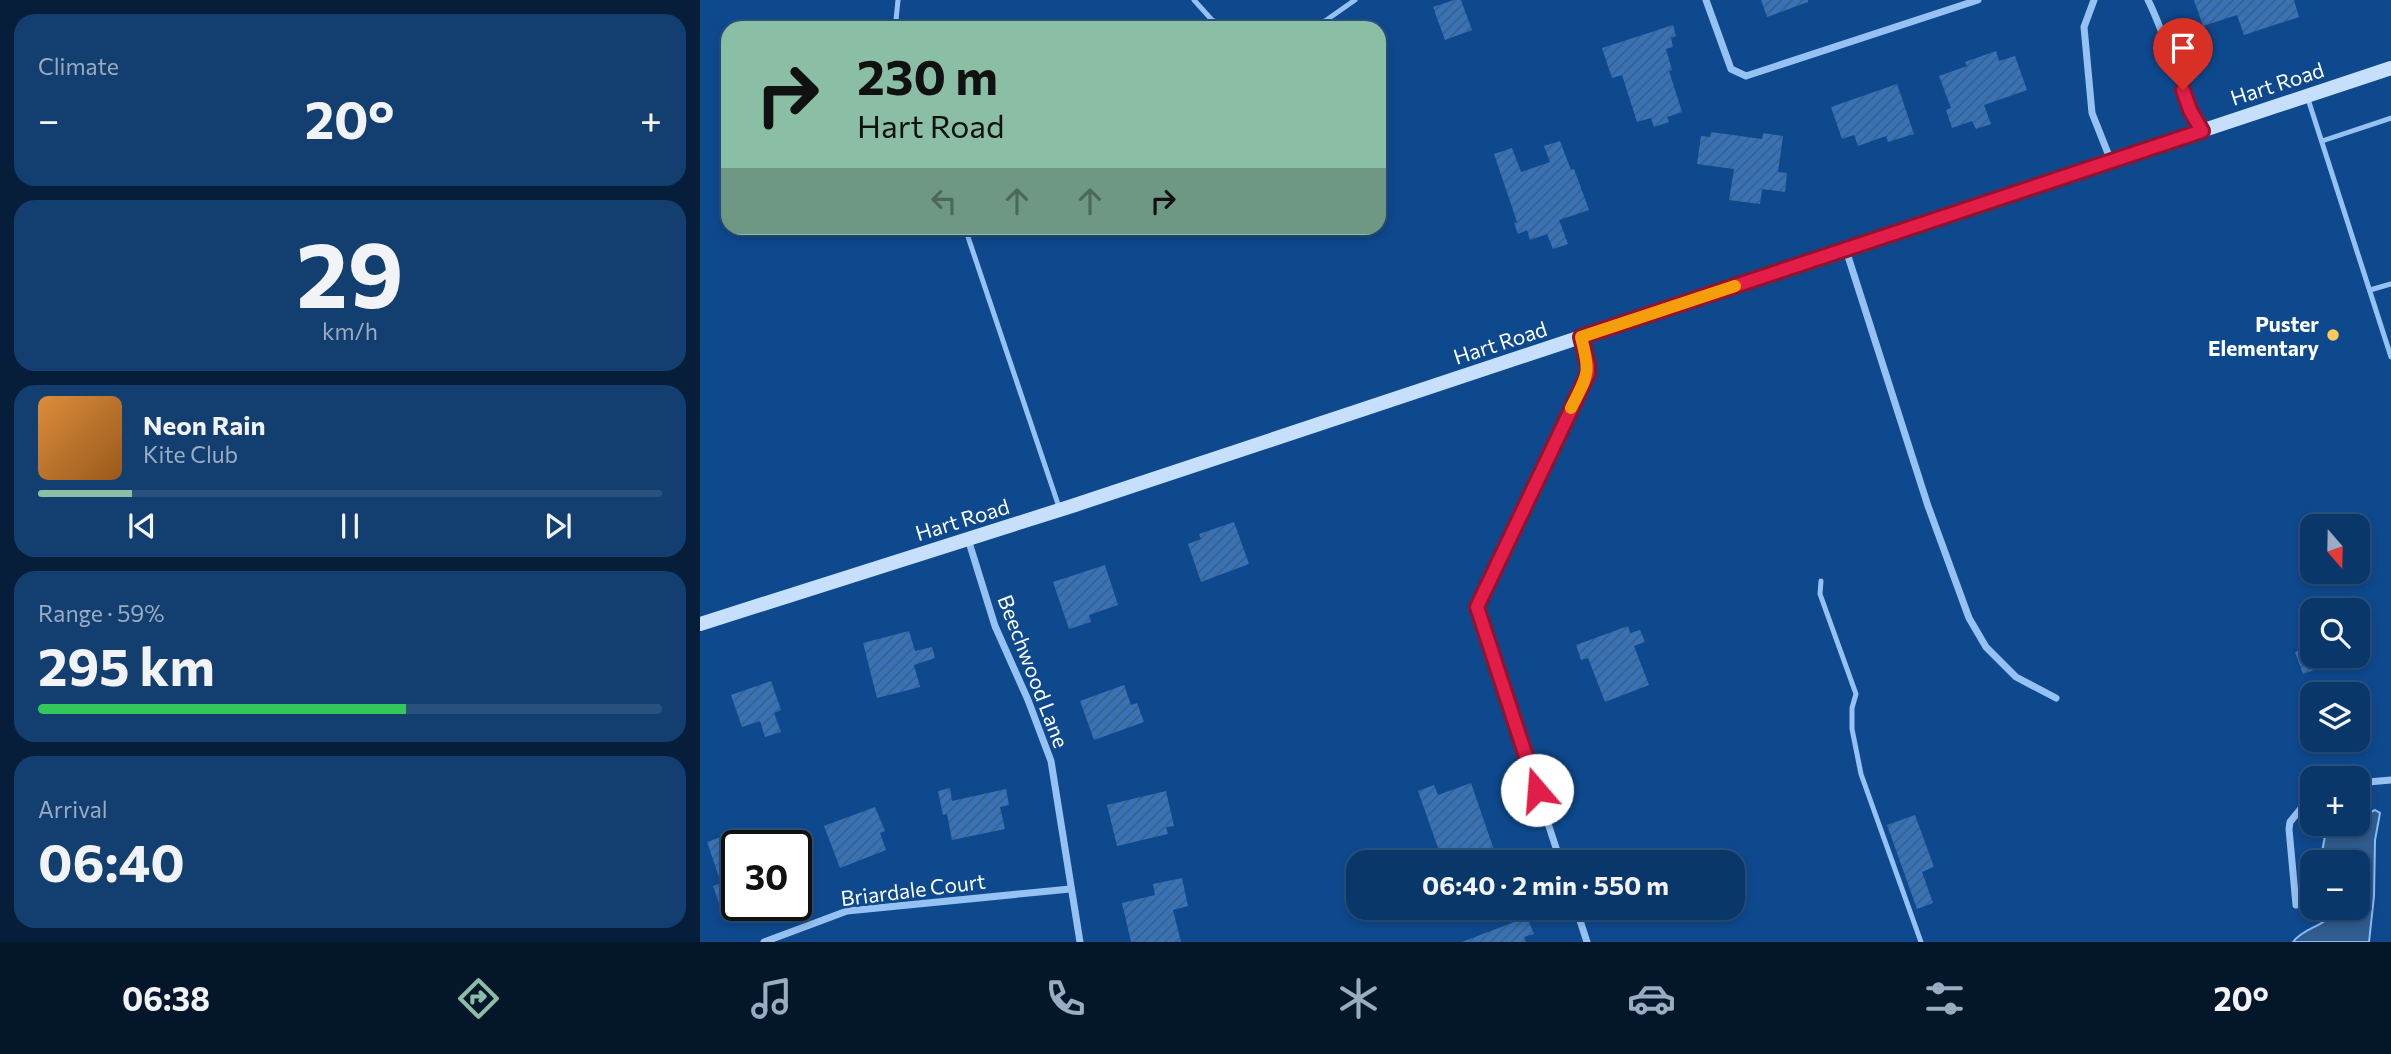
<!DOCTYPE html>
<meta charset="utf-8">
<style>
:root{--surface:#0a376a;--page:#133f70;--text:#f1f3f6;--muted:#99acc1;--line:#2a517e;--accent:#8abfa5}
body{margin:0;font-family:Commissioner,sans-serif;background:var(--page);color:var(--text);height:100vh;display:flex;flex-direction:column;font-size:26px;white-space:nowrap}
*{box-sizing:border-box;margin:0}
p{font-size:23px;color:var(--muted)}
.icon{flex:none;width:38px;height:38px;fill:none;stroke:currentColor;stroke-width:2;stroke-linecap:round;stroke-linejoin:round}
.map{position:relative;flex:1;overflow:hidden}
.details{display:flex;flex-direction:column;gap:14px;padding:14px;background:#061e3a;width:700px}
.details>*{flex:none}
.top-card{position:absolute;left:21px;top:21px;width:665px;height:214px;border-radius:21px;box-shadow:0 4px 10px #0003,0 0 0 2px var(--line);background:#8abfa5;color:#111;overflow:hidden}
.needle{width:46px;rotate:160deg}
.fabs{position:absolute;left:1600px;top:514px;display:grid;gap:14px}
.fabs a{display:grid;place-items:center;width:70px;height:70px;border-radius:14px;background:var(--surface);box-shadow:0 4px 10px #0003,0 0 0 2px var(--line);font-size:35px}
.speed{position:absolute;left:21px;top:830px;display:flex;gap:14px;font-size:35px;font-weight:700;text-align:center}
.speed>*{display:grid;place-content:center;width:91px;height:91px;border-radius:50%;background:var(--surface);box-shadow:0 4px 10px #0003,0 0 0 2px var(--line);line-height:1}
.speed .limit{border:4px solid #111;border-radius:10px;background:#fff;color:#111}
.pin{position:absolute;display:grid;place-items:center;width:60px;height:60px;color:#fff;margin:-72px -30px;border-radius:50% 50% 50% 0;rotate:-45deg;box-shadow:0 0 7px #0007}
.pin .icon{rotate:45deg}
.me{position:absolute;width:77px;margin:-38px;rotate:342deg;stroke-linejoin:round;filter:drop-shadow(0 0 5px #0008)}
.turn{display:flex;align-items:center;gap:24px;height:147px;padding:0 21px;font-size:32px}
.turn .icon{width:91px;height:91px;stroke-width:2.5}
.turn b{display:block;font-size:49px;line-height:60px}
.lanes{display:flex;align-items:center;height:66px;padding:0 21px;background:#0003;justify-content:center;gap:35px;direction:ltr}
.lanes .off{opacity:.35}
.big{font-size:52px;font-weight:700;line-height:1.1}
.details .widget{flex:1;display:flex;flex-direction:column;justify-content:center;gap:10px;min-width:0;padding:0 24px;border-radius:21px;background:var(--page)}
.details .dial{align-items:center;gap:0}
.dial b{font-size:91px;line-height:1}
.song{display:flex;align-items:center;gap:21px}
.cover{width:84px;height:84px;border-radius:10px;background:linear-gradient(135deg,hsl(30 70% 55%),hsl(30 70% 35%))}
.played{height:7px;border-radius:4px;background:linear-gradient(90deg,var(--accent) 15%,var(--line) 15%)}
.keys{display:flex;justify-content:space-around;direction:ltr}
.heat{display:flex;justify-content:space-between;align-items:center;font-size:38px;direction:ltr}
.charge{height:10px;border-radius:5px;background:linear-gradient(90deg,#34c759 59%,var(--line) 0)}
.trip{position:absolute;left:646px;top:850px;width:399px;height:70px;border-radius:21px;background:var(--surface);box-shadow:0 4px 10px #0003,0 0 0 2px var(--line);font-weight:700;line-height:70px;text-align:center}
.tab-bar{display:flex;height:112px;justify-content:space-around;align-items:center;background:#04162a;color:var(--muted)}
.tab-bar .icon{width:49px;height:49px}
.tab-bar .current{color:var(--accent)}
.tab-bar b{font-size:32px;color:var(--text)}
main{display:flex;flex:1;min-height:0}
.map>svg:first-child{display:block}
.water{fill:#305c8f;stroke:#87bef7;stroke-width:2}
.building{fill:url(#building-hatch)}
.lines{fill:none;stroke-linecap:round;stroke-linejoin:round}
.lane{stroke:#96c2f3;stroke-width:5}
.street{stroke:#96c2f3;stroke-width:7}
.secondary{stroke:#c5dffd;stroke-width:14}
.route-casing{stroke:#92132f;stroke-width:18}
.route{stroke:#e11d48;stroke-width:12}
.slow{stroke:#f59e0b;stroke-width:12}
.poi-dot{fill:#ffcb58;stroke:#0e498e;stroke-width:2.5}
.labels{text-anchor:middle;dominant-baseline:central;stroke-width:5;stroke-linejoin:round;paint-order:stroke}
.street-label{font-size:21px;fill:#fff;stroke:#0e498e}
.poi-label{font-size:21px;font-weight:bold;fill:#fff;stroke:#0e498e;text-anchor:end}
</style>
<main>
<section class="details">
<div class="widget"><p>Climate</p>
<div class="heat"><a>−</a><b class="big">20°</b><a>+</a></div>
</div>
<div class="widget dial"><b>29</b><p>km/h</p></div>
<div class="widget">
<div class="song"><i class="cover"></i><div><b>Neon Rain</b><p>Kite Club</p></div></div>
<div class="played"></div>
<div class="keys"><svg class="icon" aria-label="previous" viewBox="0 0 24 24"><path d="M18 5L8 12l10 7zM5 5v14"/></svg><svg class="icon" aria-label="pause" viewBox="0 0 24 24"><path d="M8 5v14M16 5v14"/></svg><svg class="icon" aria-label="next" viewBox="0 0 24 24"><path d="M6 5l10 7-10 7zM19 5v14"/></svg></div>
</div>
<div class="widget"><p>Range · 59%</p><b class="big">295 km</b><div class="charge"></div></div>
<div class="widget"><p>Arrival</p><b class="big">06:40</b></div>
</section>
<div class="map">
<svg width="1691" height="942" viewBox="0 0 1691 942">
<defs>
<pattern id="building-hatch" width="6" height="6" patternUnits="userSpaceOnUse" patternTransform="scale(1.75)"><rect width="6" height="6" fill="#3673b8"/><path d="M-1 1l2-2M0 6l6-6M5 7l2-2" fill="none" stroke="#425e7d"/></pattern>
</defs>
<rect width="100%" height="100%" fill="#0e498e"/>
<path class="water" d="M1675,810l5,3 -5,27 -1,56 -5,46h-76c12,-16 35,-15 42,-34h22v-45h-37l7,-38 30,-1v-5z"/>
<g class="building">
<polygon points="754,0 761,0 772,30 745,40 733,7"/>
<polygon points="1061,0 1108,0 1108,2 1067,17"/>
<polygon points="1494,0 1594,0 1599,17 1544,35 1537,15 1503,26"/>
<polygon points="973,25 976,36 971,38 973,47 966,49 972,70 969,71 982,112 967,117 969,122 954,127 951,118 937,122 922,75 912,78 902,48"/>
<polygon points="1296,51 1299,61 1315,56 1327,90 1284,105 1291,124 1276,129 1272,121 1252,128 1246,110 1251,108 1239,76 1267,66 1265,62"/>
<polygon points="1197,84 1214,134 1188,142 1186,136 1158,146 1154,135 1142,139 1131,107"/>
<polygon points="1011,132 1062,139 1063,133 1083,136 1078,172 1087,173 1085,192 1062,189 1060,204 1029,200 1034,169 997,164 1001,136 1010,137"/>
<polygon points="860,141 871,170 874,169 889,210 859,220 868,244 853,249 847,234 830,240 827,230 818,234 814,223 817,222 794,154 812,148 821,172 850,162 844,146"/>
<polygon points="534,522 549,564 501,582 488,544 501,539 499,534"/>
<polygon points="405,565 418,605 389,615 391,622 369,629 353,582"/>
<polygon points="928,626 930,633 940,630 945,642 934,646 949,685 905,702 888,658 881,660 876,645"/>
<polygon points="209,631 215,651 232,647 235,658 214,665 220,687 177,698 163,643"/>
<polygon points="1612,646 1612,656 1647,658 1603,674 1595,652"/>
<polygon points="71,681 81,710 74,713 81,732 65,737 60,721 42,727 31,695"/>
<polygon points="424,685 431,705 437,703 444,722 394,740 380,701"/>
<polygon points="771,783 796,856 777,863 762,863 759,856 743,862 718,791 734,785 738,795"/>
<polygon points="250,788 252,801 306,789 309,805 300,807 305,829 252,840 247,814 243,815 238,791"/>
<polygon points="466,791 474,826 466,827 468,834 417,846 407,805"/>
<polygon points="175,807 185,831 180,833 186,850 140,868 124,826"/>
<polygon points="1215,815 1234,867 1222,872 1233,903 1217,909 1187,825"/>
<polygon points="24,836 29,850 37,847 37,897 19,903 13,886 21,883 7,842"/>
<polygon points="482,878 488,906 473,910 481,942 431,942 422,903 455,895 453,884"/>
<polygon points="827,917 834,934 824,937 826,942 762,942"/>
</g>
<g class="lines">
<g class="lane">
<polyline points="198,0 196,20 199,28"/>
<polyline points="494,0 512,20 525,28"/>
<polyline points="602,28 625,21 655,0"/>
<polyline points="1608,99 1691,357"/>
<polyline points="1622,141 1691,118"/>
<polyline points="265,228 359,507"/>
<polyline points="1670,290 1691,284"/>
<polyline points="1121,581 1120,594 1156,694 1152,708 1152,729 1161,774 1221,942"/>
</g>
<g class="street">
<polyline points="1006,0 1031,69 1046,76 1278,0"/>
<polyline points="1394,0 1384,27 1392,113 1411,161"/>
<path d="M1448,0c21,42 30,90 54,130"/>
<polyline points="1146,250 1228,506 1269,618 1286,647 1316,677 1356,698"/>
<polyline points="268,539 295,626 328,700 351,761 380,942"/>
<polyline points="1657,783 1691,780"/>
<polyline points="861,863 777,607 888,374 889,365 881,337"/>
<polyline points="1596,905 1589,829 1590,822 1612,795"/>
<polyline points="876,908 887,942"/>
<polyline points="64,942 147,911 370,889"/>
</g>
<polyline class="secondary" points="0,624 372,506 1691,68"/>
</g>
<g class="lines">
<g class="route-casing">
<polyline id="route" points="837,790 777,607 888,374 888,365 881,337 1502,131 1490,110 1483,90"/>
</g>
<use href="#route" class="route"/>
<path class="slow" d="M871,408c17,-34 20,-33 10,-71l154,-51"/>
</g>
<circle class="poi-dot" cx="1633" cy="335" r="7"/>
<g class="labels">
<g class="street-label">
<text transform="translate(1577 83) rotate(-18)">Hart Road</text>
<text transform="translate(800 342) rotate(-18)">Hart Road</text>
<text transform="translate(262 519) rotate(-17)">Hart Road</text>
<text transform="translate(334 671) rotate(69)">Beechwood Lane</text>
<text transform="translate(213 889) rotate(-7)">Briardale Court</text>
</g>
<g class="poi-label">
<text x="1619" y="323">Puster<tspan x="1619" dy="24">Elementary</tspan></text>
</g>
</g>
</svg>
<div class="fabs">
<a><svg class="needle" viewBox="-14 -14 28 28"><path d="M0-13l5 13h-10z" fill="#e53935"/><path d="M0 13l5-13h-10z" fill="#99acc1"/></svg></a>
<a><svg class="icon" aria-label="search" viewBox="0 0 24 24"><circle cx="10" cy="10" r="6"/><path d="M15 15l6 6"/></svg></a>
<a><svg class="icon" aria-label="layers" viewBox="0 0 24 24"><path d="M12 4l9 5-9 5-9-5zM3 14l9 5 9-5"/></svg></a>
<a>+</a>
<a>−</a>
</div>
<div class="speed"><div class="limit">30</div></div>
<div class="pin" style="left:1483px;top:90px;background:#d93025"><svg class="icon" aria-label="arrive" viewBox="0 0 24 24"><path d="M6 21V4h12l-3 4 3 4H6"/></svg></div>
<svg class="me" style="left:837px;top:790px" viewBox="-20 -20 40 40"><circle r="19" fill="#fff"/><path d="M0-13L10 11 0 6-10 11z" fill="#e11d48"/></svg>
<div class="trip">06:40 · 2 min · 550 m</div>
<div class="top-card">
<div class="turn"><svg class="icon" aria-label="right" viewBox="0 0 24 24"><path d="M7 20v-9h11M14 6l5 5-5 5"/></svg><div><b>230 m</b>Hart Road</div></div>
<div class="lanes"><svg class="icon off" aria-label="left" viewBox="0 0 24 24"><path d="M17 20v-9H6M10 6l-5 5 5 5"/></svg><svg class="icon off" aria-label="ahead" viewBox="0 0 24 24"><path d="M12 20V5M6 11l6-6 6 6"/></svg><svg class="icon off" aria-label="ahead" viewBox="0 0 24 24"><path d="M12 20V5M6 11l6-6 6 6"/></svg><svg class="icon" aria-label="right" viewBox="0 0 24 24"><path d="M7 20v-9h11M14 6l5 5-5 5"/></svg></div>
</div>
</div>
</main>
<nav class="tab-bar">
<b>06:38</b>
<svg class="icon current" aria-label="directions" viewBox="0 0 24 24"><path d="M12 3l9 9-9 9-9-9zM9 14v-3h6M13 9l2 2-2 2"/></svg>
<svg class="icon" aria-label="music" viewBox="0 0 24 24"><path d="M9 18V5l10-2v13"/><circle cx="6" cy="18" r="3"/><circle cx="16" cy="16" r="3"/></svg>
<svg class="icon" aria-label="phone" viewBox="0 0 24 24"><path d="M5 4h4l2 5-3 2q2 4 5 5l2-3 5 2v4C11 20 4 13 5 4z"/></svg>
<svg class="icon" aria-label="climate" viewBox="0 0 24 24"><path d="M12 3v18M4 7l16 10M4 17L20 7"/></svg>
<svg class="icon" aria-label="car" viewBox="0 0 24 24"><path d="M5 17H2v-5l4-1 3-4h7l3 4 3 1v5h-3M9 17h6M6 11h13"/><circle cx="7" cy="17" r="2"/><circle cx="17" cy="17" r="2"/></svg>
<svg class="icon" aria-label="filters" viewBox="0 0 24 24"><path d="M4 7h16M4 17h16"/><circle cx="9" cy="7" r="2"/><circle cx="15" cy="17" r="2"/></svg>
<b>20°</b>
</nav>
